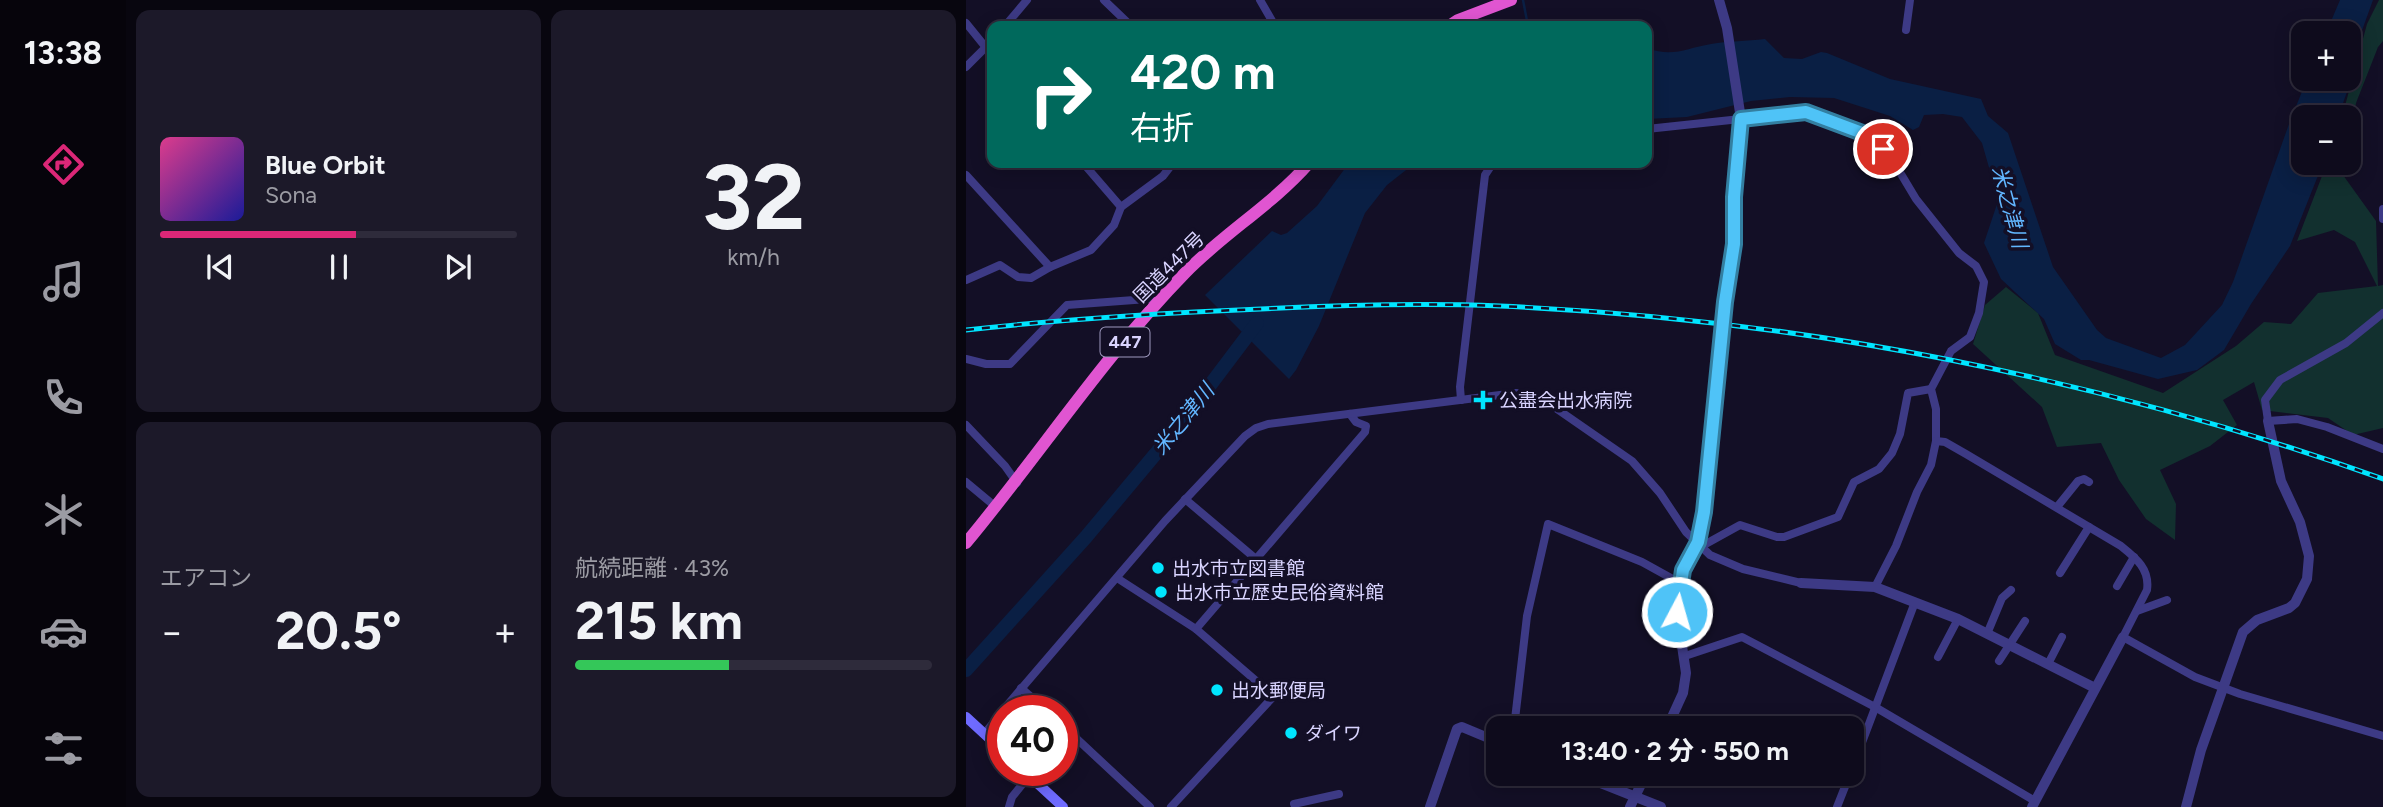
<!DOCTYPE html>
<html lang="ja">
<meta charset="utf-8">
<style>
:root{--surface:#0e0b1c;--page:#1c1929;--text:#f1f3f6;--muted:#9b9ba3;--line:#2e2b3b;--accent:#db2777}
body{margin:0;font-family:Figtree,"Noto Sans JP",sans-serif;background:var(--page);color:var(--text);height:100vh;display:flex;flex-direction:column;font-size:26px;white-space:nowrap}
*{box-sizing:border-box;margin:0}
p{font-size:23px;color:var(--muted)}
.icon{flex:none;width:38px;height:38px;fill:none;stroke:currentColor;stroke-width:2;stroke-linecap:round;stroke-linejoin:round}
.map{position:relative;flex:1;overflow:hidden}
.drawer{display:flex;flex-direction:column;gap:10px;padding:10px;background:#08060f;width:840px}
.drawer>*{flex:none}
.top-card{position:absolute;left:21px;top:21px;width:665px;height:147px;border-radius:14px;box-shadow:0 4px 18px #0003,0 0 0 2px var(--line);background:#00695c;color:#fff;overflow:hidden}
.tools{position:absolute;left:1325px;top:21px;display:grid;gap:14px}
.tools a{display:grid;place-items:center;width:70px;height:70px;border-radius:14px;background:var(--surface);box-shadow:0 4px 18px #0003,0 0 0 2px var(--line);font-size:35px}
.speed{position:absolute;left:21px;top:695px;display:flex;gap:14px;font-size:35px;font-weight:700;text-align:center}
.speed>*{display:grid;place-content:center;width:91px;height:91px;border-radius:50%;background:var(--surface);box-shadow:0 4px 18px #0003,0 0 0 2px var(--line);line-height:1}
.speed .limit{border:10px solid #d22;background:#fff;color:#111}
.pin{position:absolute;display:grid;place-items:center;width:60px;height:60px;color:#fff;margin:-30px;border:4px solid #fff;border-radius:50%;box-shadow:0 2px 7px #0007}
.me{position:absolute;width:77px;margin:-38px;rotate:6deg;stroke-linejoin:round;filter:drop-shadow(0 0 5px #0008)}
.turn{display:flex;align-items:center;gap:24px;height:147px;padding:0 28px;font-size:32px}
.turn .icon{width:91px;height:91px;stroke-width:2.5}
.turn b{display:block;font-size:49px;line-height:60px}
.big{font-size:52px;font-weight:700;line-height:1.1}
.drawer .widget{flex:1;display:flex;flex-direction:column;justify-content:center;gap:10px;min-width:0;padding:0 24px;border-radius:14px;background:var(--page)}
.drawer .dial{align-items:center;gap:0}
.dial b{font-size:91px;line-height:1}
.song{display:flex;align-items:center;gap:21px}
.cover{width:84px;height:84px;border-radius:10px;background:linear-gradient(135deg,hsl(330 70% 55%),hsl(240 70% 35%))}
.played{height:7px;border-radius:4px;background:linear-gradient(90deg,var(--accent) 55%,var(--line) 55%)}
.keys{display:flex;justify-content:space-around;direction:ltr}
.heat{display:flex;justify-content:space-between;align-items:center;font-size:38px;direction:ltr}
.charge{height:10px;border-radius:5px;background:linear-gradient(90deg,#34c759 43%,var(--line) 0)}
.drawer .tiles{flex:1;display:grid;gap:10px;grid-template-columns:repeat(2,1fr)}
.trip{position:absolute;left:520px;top:716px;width:378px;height:70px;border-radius:14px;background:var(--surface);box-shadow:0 4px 18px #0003,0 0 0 2px var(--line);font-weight:700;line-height:70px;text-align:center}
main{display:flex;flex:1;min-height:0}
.tab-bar{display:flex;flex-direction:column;width:126px;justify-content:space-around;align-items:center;background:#06040b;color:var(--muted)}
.tab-bar .icon{width:49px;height:49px}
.tab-bar .on{color:var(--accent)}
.tab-bar b{font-size:32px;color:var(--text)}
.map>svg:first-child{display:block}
.green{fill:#12302f}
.water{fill:#0a1f44}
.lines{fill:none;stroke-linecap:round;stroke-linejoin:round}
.stream{stroke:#0a1f44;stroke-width:2.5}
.river{stroke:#0a1f44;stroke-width:14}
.minor{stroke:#3d3a85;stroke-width:8}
.tertiary{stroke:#3d3a85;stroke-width:10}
.secondary{stroke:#6f6bff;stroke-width:10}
.trunk{stroke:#e055d1;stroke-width:12}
.rail-casing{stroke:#00e5ff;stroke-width:5}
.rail{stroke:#130f26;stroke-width:2.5;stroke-dasharray:8;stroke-linecap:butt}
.route-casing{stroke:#337fa1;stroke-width:18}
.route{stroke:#4fc3f7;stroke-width:12}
.poi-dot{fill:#00e5ff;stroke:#130f26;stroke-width:2.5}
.labels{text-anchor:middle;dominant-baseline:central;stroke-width:7;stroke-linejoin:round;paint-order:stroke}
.shield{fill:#130f26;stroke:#9e99be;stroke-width:2}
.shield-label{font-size:18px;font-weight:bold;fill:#d9d4ff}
.street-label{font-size:19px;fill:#d9d4ff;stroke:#130f26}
.poi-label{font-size:19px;fill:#d9d4ff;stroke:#130f26;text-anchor:start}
.water-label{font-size:21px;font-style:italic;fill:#62b6ff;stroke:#130f26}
</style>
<main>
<nav class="tab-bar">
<b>13:38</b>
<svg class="icon on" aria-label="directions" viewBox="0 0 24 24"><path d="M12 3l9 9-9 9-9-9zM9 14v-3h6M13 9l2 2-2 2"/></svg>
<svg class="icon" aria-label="music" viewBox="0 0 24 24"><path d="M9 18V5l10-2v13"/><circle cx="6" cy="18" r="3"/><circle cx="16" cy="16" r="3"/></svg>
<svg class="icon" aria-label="phone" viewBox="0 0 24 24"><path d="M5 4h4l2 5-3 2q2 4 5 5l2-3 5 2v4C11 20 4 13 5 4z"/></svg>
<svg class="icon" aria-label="climate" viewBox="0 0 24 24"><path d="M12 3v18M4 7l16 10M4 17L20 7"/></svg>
<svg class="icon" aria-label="car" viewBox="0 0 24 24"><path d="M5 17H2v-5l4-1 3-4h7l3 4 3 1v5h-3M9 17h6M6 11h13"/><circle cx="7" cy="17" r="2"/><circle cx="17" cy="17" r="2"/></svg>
<svg class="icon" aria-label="filters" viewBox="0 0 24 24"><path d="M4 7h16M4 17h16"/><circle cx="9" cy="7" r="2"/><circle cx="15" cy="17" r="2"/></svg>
</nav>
<section class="drawer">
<div class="tiles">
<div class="widget">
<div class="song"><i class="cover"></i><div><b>Blue Orbit</b><p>Sona</p></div></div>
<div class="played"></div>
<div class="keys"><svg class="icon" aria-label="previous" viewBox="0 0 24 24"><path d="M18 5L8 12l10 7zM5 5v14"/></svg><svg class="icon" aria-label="pause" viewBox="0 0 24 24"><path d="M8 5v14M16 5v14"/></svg><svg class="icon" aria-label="next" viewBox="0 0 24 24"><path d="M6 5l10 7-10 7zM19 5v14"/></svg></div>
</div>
<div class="widget dial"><b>32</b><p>km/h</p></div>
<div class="widget"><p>エアコン</p>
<div class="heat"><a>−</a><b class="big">20.5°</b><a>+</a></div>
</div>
<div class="widget"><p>航続距離 · 43%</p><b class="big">215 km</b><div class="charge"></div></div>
</div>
</section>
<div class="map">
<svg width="1417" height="807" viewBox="0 0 1417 807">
<rect width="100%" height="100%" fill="#130f26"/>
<g class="green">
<polygon points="1413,0 1417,0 1417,41 1412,47 1390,103 1383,144 1382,117 1376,117 1401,24"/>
<polygon points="1361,163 1379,163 1377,175 1410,221 1412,286 1417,285 1417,428 1387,435 1362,418 1296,410 1288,382 1257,400 1271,425 1244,446 1194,470 1210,504 1209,540 1180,519 1153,480 1135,443 1091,447 1076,407 1007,344 1019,305 1040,287 1072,313 1089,355 1197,393 1270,346 1298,322 1325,324 1352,293 1411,286 1389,242 1368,230 1331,241"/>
</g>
<g class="water">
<path d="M1374,0h33l-13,36 -8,42 -14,39h-35v46h20l-33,83 -39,58 -27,46 -27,20 -39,9 -69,-19h-8l-26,-16 -11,-25 -43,-40 -17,-36 13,-39 -1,-12 -14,-49 -20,-26 -19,-3 -19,1 -5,12 -6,3 -23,-14 -56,-18 -44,-1 -39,4 -64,16 -40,2v-71c26,10 39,0 64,-4 17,-3 36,-3 54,-5l19,19 18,1 19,-7 6,1 63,26 91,20 7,17 20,17 45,134 44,63 9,8 55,20 24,-13 37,-40 11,-23 56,-158 18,-45h41v-46h-22z"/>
<polygon points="383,163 449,163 421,185 399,213 353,326 330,370 323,379 239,295 306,231 315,235 321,233 351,206"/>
</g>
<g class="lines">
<polyline class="stream" points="557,0 562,26"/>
<polyline class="river" points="0,670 120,537 217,421 291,323"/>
<g class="minor">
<polyline points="138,0 165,26"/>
<polyline points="294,0 309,26"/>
<polyline points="0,23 26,55"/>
<polyline points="39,26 61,0"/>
<polyline points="940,30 944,0"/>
<polyline points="0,67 26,41"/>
<polyline points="681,129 840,112 899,134 907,139 929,164 950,199 993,253 1010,266 1018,282 1013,313 1004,337 985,351 965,389 970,409 970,441 965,465 951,492 930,546 909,587"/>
<polyline points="117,163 155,207"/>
<polyline points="0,175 84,267"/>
<polyline points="1417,209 1417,219"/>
<polyline points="0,280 34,265 52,277 65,278 84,267 125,250 148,225 155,207 197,176 207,163"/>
<polyline points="1417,313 1380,343 1314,380 1299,400 1302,421 1331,419 1361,427 1417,449"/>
<polyline points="0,359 20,364 44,364 101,305 195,298"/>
<polyline points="495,400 494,387 519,175 527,163"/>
<polyline points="0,425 39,466 51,483"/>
<path d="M970,441l9,1 21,12 155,92c15,12 29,23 26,44l-24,47 72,40 45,17 143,42"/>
<polyline points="0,482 30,507"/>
<polyline points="219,499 290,559"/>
<polyline points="1091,507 1112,481 1118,479 1123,482"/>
<polyline points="736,546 774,525 811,537 818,537 872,517 888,482 913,469 926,453 934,434 942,393 965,389"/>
<polyline points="1094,573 1123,527"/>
<polyline points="151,578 230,629 303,692 306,698 205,807"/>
<polyline points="1151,586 1168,557"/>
<polyline points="1171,611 1201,600"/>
<polyline points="230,629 399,432 400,426 390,422 384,414"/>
<polyline points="1021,634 1036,598 1045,590"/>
<polyline points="719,656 776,637 909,707 1069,801"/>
<polyline points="972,657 992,619"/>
<polyline points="1033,661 1059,621"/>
<polyline points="1082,664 1096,637"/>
<polyline points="55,688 80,710"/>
<polyline points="37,710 199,521 279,436 290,428 302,424 550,393 569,395 578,400 666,461 694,493 720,532 744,555 777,569 835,583"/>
<polyline points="96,725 184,807"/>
<polyline points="548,728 561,616 582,524 676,562 714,583"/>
<polyline points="18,734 37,711"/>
<polyline points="886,769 949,602"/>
<polyline points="328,804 373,794"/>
<polyline points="43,807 46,797 63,776"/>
<polyline points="871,807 884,774"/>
</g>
<g class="tertiary">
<polyline points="835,583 909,587 992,619 1129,688"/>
<polyline points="701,728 717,693 720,673 711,612 714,583 717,570 732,542 738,512 759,302 768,244 768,197 775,119 761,28 753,0"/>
<polyline points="612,774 695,807"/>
<polyline points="464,807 491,729 496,727 532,742"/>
<polyline points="664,807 680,774"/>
<polyline points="1066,807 1157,637"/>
<polyline points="1220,807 1235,750 1277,632 1291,620 1323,608 1329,603 1341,579 1343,556 1334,522 1315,481 1302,421"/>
</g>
<g class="secondary">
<polyline points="0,717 37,751"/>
<polyline points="57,770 97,807"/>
</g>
<g class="trunk">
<polyline points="483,26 492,20 545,0"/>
<path d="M0,543c74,-89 138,-187 219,-270 39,-40 87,-68 124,-110"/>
</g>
<g class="rail-casing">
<path id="rail" d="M0,330c98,-11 197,-17 295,-21 80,-4 160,-6 239,-3 300,13 600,72 883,173"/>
</g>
<use href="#rail" class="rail"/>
</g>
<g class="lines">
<g class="route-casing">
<polyline id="route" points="711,612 717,570 732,542 738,512 759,302 768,244 768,197 775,119 840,112 899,134 917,149"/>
</g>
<use href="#route" class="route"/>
</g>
<g class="poi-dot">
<path d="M513.5 389.5h7v7h7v7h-7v7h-7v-7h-7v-7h7z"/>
<circle cx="192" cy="568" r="7"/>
<circle cx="195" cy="592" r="7"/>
<circle cx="251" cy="690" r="7"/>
<circle cx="325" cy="733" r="7"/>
</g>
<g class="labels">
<rect class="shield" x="134.5" y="327.5" width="49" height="29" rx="5"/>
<g class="shield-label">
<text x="159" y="342">447</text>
</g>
<g class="street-label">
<text transform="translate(203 267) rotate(-45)">国道447号</text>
</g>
<g class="poi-label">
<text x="533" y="400">公盡会出水病院</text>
<text x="206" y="568">出水市立図書館</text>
<text x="209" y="592">出水市立歴史民俗資料館</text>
<text x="265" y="690">出水郵便局</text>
<text x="339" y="733">ダイワ</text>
</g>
<g class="water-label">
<text transform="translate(1044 207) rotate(75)">米之津川</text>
<text transform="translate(217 419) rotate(-51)">米之津川</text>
</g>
</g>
</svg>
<div class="tools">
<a>+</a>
<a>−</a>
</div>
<div class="speed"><div class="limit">40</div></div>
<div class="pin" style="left:917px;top:149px;background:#d93025"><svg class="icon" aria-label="arrive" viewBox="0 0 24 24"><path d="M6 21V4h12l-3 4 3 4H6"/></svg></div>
<svg class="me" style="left:711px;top:612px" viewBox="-20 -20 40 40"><circle r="17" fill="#4fc3f7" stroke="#fff" stroke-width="3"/><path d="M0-11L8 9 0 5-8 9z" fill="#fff"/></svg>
<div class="trip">13:40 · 2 分 · 550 m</div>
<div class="top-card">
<div class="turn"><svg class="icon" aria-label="right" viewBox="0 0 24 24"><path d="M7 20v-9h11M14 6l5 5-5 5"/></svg><div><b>420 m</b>右折</div></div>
</div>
</div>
</main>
